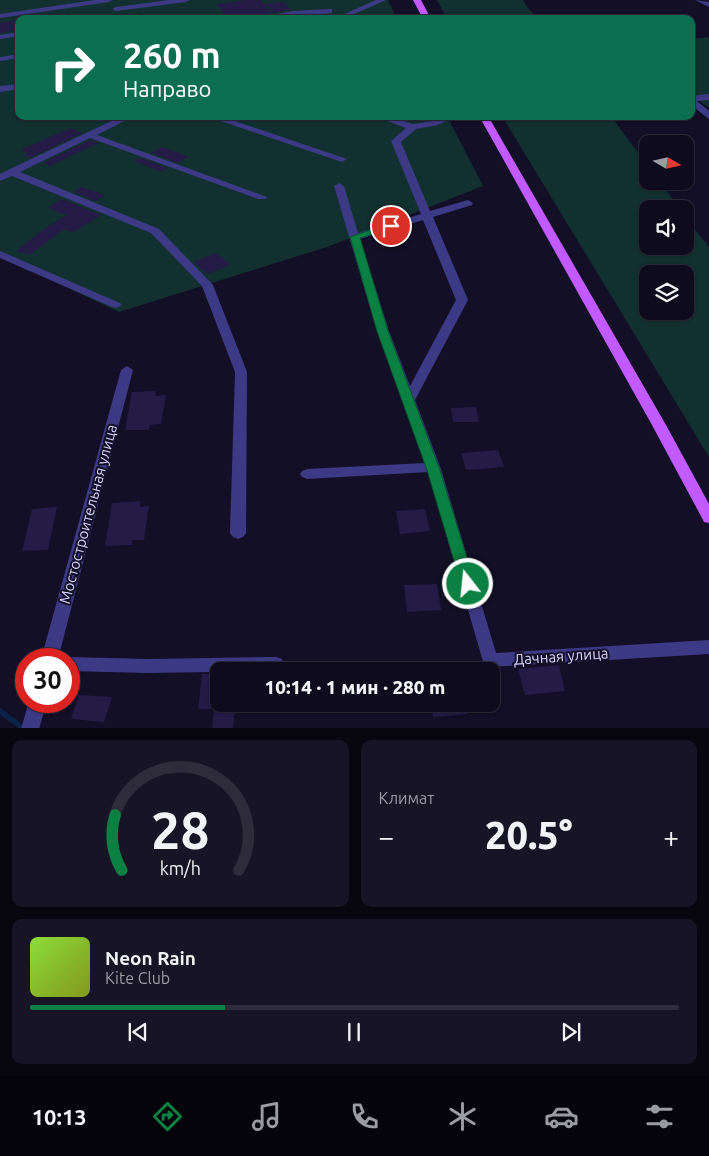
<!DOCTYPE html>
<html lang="ru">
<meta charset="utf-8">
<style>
:root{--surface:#0e0b1c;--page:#171425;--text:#f1f3f6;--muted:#9b9ba3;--line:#2e2b3b;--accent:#0b8043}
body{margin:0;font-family:Ubuntu,sans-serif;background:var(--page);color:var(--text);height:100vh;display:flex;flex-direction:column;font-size:19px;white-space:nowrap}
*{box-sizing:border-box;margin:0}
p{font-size:16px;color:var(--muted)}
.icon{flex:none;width:28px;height:28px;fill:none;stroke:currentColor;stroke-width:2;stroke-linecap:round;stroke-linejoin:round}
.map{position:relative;height:728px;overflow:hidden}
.details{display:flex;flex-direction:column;gap:12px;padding:12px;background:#08060f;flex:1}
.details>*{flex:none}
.top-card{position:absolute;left:15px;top:15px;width:680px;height:105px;border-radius:10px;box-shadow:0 1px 4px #0004,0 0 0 1px var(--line);background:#0b6e4f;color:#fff;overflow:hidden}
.needle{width:32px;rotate:99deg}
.tools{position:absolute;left:639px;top:135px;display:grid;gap:10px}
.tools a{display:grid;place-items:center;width:55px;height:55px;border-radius:10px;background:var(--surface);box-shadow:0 1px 4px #0004,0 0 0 1px var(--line);font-size:25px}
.speed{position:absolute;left:15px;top:648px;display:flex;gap:10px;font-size:25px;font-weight:700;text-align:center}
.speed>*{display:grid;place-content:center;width:65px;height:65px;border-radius:50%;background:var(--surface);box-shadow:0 1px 4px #0004,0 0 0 1px var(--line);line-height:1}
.speed .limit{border:8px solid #d22;background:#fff;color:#111}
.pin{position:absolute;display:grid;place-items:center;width:42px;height:42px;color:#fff;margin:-21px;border:2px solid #fff;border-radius:50%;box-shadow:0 1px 5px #0007}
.me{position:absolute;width:55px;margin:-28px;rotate:344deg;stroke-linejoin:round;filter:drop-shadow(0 0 4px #0008)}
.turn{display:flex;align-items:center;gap:18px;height:105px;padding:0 25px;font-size:22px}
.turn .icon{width:65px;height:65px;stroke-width:2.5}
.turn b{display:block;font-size:35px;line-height:42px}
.big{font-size:38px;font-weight:800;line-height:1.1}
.details .tile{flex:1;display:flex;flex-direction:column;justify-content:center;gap:8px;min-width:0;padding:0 18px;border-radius:10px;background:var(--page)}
.details .dial{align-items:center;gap:0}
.dial svg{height:130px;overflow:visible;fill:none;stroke:var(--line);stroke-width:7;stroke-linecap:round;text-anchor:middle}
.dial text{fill:var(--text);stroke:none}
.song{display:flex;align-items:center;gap:15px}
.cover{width:60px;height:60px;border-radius:8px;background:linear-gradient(135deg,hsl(90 70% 55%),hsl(70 70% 35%))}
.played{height:5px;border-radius:2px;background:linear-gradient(90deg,var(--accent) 30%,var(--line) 30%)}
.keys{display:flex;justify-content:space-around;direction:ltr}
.heat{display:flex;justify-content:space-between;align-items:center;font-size:28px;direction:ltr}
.details .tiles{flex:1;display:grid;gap:12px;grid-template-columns:1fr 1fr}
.tile:last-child{grid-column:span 2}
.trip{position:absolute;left:210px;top:662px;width:290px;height:50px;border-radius:10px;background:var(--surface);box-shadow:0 1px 4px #0004,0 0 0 1px var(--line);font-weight:800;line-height:50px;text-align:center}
.tabs{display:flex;height:80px;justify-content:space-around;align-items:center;background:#06040b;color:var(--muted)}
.tabs .icon{width:35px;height:35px}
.tabs .current{color:var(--accent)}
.tabs b{font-size:22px;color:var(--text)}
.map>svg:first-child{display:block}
.green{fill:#12302f;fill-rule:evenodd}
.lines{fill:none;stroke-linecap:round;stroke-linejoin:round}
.stream{stroke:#0c2248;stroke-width:5.5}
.building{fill:#241b47}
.minor{fill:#3d3a85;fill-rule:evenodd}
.major{fill:#c25bff;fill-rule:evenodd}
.route{fill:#0b8043;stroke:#07532c}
.labels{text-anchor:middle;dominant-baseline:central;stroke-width:4;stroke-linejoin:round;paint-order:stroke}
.street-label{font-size:15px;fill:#d9d4ff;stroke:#130f26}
</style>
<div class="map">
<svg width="709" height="729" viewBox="0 0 709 729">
<rect width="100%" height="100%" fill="#130f26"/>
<g class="green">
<polygon points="0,0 388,0 397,19 19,19 19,116 447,116 483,186 327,247 119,312 0,256"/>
<polygon points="437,0 523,0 527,7 538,19 447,19"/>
<polygon points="709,37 709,108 691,95 691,39"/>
<path d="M502,116h109l36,49 1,16h12l19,28h-31v37h37v-29l24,30v210zM648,274h37v37h-37z"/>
</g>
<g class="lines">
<polyline class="stream" points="0,711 20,726"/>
</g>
<g class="building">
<polygon points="245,0 261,0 272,13 229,19 216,4"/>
<polygon points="283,2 291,9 274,13 266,4"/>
<polygon points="19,20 19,30 0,33 0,23"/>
<polygon points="70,128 83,133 30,158 24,155 27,153 21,150"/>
<polygon points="90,140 99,143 49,166 43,163"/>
<polygon points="162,147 188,157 178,163 151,153"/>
<polygon points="140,158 168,168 161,172 134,161"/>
<polygon points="81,187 105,195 96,201 74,192"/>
<polygon points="62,199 101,215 74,232 64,229 30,255 16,251 48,226 67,215 47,208"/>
<polygon points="216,253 231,265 207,274 193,262"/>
<polygon points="156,391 155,396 166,395 161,424 150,425 149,430 125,430 132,392"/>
<polygon points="476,407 479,422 453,422 451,408"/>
<polygon points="498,450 504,467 466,470 461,453"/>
<polygon points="141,501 140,507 149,506 144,540 132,540 132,545 105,546 112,503"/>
<polygon points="57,507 48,550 22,551 32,509"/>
<polygon points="425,509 430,531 400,534 396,511"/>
<polygon points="437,584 441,610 407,612 404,585"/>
<polygon points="559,665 565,691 525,695 518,669"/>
<polygon points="202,674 219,674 219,704 235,704 233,729 212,729 214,709 198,709"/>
<polygon points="79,695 112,697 104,722 71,719"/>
<polygon points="431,704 465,704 467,714 433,717"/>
</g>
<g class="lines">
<g class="minor">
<polygon points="95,0 113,0 109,2 0,18 0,14"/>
<polygon points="169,0 190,0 186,2 116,11 112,9 116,7"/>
<polygon points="376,0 386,0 343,19 333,19"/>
<polygon points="695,0 709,2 709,7"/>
<polygon points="329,9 332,9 332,13 269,19 249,19 293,11"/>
<polygon points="121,16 124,19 115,19"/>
<polygon points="19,32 19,36 0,39 0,35"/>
<polygon points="19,54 19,58 0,61 0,57"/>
<polygon points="19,84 19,89 0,92 0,86"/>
<polygon points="709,94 709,100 697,101 709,111 709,119 691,105 691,96"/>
<polygon points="122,116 134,116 97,135 267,197 266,199 258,199 90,138 20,172 159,229 213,285 247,372 246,533 243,537 238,539 233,537 230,533 235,372 202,286 151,233 12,176 0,181 0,174 8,170"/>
<polygon points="206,116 220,116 347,159 342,162 339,161"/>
<path d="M374,116h14l25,8 20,-3 11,-5h12l-18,9 -22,4 -15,13 29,69 38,-11 5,3 -1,2 -39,12 35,83 -53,100 26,69 55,184 213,-13v14l-219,13 -6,-2 -56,-193 -121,7 -5,-2 -2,-3 2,-3 5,-2 118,-6 -48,-132 -43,-145 5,-3 5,3 14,47 63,-19 -30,-73 15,-13zM423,220l33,80 -46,86 -21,-55 -29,-92z"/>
<polygon points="0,251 120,303 122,305 116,308 112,307 0,258"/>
<polygon points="127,366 133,370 58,659 41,659 121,370"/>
<polygon points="69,657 148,659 276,657 282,659 284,664 282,669 276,671 148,673 69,671 69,659 64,659"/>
<polygon points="29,701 47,701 39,729 21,729"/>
</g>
<g class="major">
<polygon points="413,0 421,0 431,19 423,19"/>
<polygon points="479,116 488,116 666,425 709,504 709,523 704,522 702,518 652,425"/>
</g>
</g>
<polygon class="route" points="391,223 394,224 394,228 360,238 388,331 440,470 475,584 473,588 468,590 463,588 461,584 427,470 377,331 350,237"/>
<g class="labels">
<g class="street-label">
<text transform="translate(88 514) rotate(-75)">Мостостроительная улица</text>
<text transform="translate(561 656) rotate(-4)">Дачная улица</text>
</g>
</g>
</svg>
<div class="tools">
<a><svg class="needle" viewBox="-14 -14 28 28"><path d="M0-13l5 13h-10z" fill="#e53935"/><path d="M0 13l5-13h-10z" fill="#9b9ba3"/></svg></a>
<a><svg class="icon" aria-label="sound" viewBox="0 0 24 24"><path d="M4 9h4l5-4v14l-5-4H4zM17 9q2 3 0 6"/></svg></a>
<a><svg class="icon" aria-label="layers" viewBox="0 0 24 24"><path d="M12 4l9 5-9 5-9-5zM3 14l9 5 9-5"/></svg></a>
</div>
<div class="speed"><div class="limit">30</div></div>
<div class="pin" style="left:391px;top:226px;background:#d93025"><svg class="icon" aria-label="arrive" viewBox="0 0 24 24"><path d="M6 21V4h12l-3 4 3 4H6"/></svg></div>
<svg class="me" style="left:468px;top:584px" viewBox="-20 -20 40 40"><circle r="17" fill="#0b8043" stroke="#fff" stroke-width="3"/><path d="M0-11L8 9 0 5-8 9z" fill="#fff"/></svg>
<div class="trip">10:14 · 1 мин · 280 m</div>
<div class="top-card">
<div class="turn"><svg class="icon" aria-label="right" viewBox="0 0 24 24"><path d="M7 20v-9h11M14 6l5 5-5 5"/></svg><div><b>260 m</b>Направо</div></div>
</div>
</div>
<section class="details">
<div class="tiles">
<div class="tile dial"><svg viewBox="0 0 100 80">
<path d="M14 69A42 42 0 1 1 86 69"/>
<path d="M14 69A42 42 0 0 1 10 35" stroke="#0b8043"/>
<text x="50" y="56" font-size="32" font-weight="700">28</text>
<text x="50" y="72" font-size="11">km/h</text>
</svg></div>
<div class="tile"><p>Климат</p>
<div class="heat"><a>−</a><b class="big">20.5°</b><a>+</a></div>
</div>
<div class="tile">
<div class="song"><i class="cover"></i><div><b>Neon Rain</b><p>Kite Club</p></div></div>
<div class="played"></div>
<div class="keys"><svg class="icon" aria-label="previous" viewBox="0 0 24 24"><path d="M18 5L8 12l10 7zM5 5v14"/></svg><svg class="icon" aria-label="pause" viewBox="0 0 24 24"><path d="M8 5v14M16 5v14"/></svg><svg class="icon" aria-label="next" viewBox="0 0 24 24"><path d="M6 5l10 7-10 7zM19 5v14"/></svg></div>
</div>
</div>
</section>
<nav class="tabs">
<b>10:13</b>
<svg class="icon current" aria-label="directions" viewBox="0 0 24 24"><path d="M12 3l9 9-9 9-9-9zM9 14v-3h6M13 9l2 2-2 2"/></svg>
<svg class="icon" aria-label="music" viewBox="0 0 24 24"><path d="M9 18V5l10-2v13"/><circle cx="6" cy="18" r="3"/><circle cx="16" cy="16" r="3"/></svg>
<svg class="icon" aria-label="phone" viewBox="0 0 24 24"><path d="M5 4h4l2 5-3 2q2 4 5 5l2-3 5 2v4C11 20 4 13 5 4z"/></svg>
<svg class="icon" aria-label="climate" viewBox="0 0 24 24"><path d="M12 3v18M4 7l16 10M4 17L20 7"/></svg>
<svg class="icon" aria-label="car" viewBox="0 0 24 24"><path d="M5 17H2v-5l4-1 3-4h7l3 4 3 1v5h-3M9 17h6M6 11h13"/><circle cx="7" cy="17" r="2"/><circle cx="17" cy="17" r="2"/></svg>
<svg class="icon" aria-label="filters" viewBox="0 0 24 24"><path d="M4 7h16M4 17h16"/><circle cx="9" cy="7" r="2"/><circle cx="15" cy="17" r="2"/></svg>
</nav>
